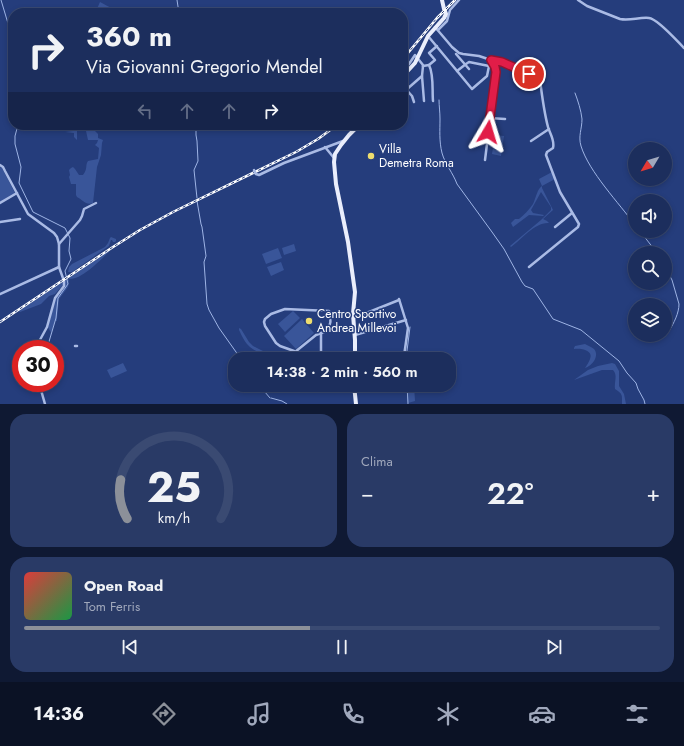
<!DOCTYPE html>
<html lang="it">
<meta charset="utf-8">
<style>
:root{--surface:#1c2e5d;--page:#293a66;--text:#f1f3f6;--muted:#a0a8bc;--line:#3a4a72;--accent:#8c9099}
body{margin:0;font-family:Jost,sans-serif;background:var(--page);color:var(--text);height:100vh;display:flex;flex-direction:column;font-size:15px;white-space:nowrap}
*{box-sizing:border-box;margin:0}
p{font-size:13px;color:var(--muted)}
.icon{flex:none;width:22px;height:22px;fill:none;stroke:currentColor;stroke-width:2;stroke-linecap:round;stroke-linejoin:round}
.map{position:relative;height:404px;overflow:hidden}
.details{display:flex;flex-direction:column;gap:10px;padding:10px;background:#0f1933;flex:1}
.details>*{flex:none}
.hud{position:absolute;left:8px;top:8px;width:400px;height:122px;border-radius:16px;box-shadow:0 2px 6px #0003,0 0 0 1px var(--line);background:#1c2e5d;color:var(--text);overflow:hidden}
.needle{width:26px;rotate:232deg}
.controls{position:absolute;left:628px;top:142px;display:grid;gap:8px}
.controls a{display:grid;place-items:center;width:44px;height:44px;border-radius:50%;background:var(--surface);box-shadow:0 2px 6px #0003,0 0 0 1px var(--line);font-size:20px}
.speed{position:absolute;left:12px;top:340px;display:flex;gap:8px;font-size:20px;font-weight:700;text-align:center}
.speed>*{display:grid;place-content:center;width:52px;height:52px;border-radius:50%;background:var(--surface);box-shadow:0 2px 6px #0003,0 0 0 1px var(--line);line-height:1}
.speed .limit{border:6px solid #d22;background:#fff;color:#111}
.pin{position:absolute;display:grid;place-items:center;width:34px;height:34px;color:#fff;margin:-17px;border:2px solid #fff;border-radius:50%;box-shadow:0 1px 4px #0007}
.me{position:absolute;width:44px;margin:-22px;rotate:7deg;stroke-linejoin:round;filter:drop-shadow(0 0 3px #0008)}
.turn{display:flex;align-items:center;gap:14px;height:84px;padding:0 12px;font-size:18px}
.turn .icon{width:52px;height:52px;stroke-width:2.5}
.turn b{display:block;font-size:28px;line-height:34px}
.lanes{display:flex;align-items:center;height:38px;padding:0 12px;background:#0003;justify-content:center;gap:20px;direction:ltr}
.lanes .off{opacity:.35}
.big{font-size:30px;font-weight:600;line-height:1.1}
.details .tile{flex:1;display:flex;flex-direction:column;justify-content:center;gap:6px;min-width:0;padding:0 14px;border-radius:16px;background:var(--page)}
.details .dial{align-items:center;gap:0}
.dial svg{height:104px;overflow:visible;fill:none;stroke:var(--line);stroke-width:7;stroke-linecap:round;text-anchor:middle}
.dial text{fill:var(--text);stroke:none}
.song{display:flex;align-items:center;gap:12px}
.cover{width:48px;height:48px;border-radius:6px;background:linear-gradient(135deg,hsl(0 70% 55%),hsl(140 70% 35%))}
.played{height:4px;border-radius:2px;background:linear-gradient(90deg,var(--accent) 45%,var(--line) 45%)}
.keys{display:flex;justify-content:space-around;direction:ltr}
.heat{display:flex;justify-content:space-between;align-items:center;font-size:22px;direction:ltr}
.details .tiles{flex:1;display:grid;gap:10px;grid-template-columns:1fr 1fr}
.tile:last-child{grid-column:span 2}
.trip{position:absolute;left:228px;top:352px;width:228px;height:40px;border-radius:16px;background:var(--surface);box-shadow:0 2px 6px #0003,0 0 0 1px var(--line);font-weight:600;line-height:40px;text-align:center}
.tabs{display:flex;height:64px;justify-content:space-around;align-items:center;background:#0b1225;color:var(--muted)}
.tabs .icon{width:28px;height:28px}
.tabs .current{color:var(--accent)}
.tabs b{font-size:18px;color:var(--text)}
.map>svg:first-child{display:block}
.green{fill:#395599}
.lines{fill:none;stroke-linecap:round;stroke-linejoin:round}
.stream{stroke:#9eb4e5;stroke-width:1}
.minor{stroke:#aabbe5;stroke-width:2.5}
.major{stroke:#eaeefc;stroke-width:4}
.rail-casing{stroke:#fff;stroke-width:2.5}
.rail{stroke:#253d7c;stroke-width:1;stroke-dasharray:3;stroke-linecap:butt}
.minor-bridge{stroke:#aabbe5;stroke-width:2.5}
.route-casing{stroke:#92132f;stroke-width:10}
.route{stroke:#e11d48;stroke-width:7}
.poi-dot{fill:#eedd6e;stroke:#253d7c;stroke-width:1.5}
.labels{text-anchor:middle;dominant-baseline:central;stroke-width:3;stroke-linejoin:round;paint-order:stroke}
.poi-label{font-size:12px;fill:#fff;stroke:#253d7c;text-anchor:start}
</style>
<div class="map">
<svg width="684" height="404" viewBox="0 0 684 404">
<rect width="100%" height="100%" fill="#253d7c"/>
<g class="green">
<polygon points="100,2 113,9 111,13 100,13 96,11"/>
<polygon points="52,125 82,125 83,128 81,130 77,130 77,140 74,137 74,133 65,132 73,131 74,128 56,128 52,127"/>
<path d="M87,130h7l4,4v4l5,2 -1,3 -1,12 -4,12 -4,36c-7,3 -10,-3 -16,-6l-1,-2v-11h-5l-2,-7 1,-2 -1,-5 2,-2 2,-1 2,2 4,6h4c5,-6 2,-10 5,-14l10,-2 1,-11 -4,-3 2,-2 1,-3h-10l-2,-9z"/>
<polygon points="495,135 504,136 501,156 492,154"/>
<polygon points="0,167 2,168 15,193 0,202"/>
<path d="M552,172l3,7 -13,7v2l11,22 -10,9 4,2 2,2c-14,-1 -27,16 -38,24l-1,-1 31,-26 10,-10v-3l-10,-15 -10,18 2,3 11,2 -1,1 -14,-1 -16,12 -2,-4 4,-4h4c5,-4 10,-9 14,-15 3,-6 4,-15 9,-18l-3,-7z"/>
<polygon points="111,237 116,239 116,241 115,242 113,242 112,240 111,240 109,246 72,272 68,272 69,267 72,264 105,247 108,243 110,238"/>
<polygon points="294,244 296,251 284,255 282,248"/>
<polygon points="278,248 282,258 266,264 262,254"/>
<path d="M110,251c-9,8 -28,29 -41,28l1,-2 37,-25z"/>
<polygon points="281,262 284,270 271,276 267,267"/>
<polygon points="66,278 69,280 68,287 59,299 57,319 57,321 55,321 50,337 51,332 50,331 48,327 55,299 63,288 64,280"/>
<polygon points="63,281 63,285 55,294 49,296 41,304 20,312 19,311"/>
<polygon points="293,311 300,318 285,332 278,324"/>
<polygon points="302,319 314,333 296,349 284,336"/>
<path d="M239,328l2,1 8,13 4,4 10,5 10,8h-6c-5,-6 -11,-7 -17,-12 -5,-4 -8,-11 -11,-17z"/>
<path d="M585,344c3,2 7,3 9,5 6,7 -2,17 -9,19 2,-3 4,-6 5,-9 4,-9 -10,-11 -16,-10v-1l1,-2z"/>
<polygon points="123,363 127,371 111,378 107,370"/>
<path d="M612,363l3,1 4,7v15l5,8 2,10h-4c0,-9 1,-10 -7,-15 -1,-7 3,-14 -2,-19h-11l-28,10 14,-10 10,-4z"/>
<polygon points="407,385 414,385 415,401 408,403"/>
</g>
<g class="lines">
<g class="stream">
<polyline points="1,0 13,40"/>
<polyline points="177,0 179,13"/>
<path d="M575,93c3,8 6,17 7,26 0,10 -4,17 -1,27 8,26 38,57 54,79"/>
<path d="M439,100c0,6 1,12 1,19 0,11 -1,22 2,34 3,11 11,20 15,31l35,48 12,17 18,33 3,4 8,3 20,30 28,11 38,31 8,12 9,10 2,6 6,11 1,4"/>
<polyline points="18,125 15,136 15,144 21,167 19,183 33,212 65,228 70,238 69,251 71,259 65,271 68,284 58,298 56,318 48,345 48,349"/>
<polyline points="195,125 196,127 196,135 197,141 198,161 194,170 197,198"/>
<polyline points="197,201 201,224 202,227 206,256 204,262 207,304 209,310 219,328 241,359"/>
<polyline points="640,231 657,253"/>
<path d="M665,267l7,13 7,24c0,9 -5,19 -10,27"/>
<polyline points="406,359 410,327"/>
<polyline points="259,385 270,398"/>
<polyline points="407,385 408,404"/>
<polyline points="271,398 282,401 287,404"/>
</g>
<g class="minor">
<path d="M578,0l9,6 33,13c10,2 19,-2 29,-1 9,1 28,23 35,30"/>
<path d="M435,27l17,20 7,6 4,1 16,2 12,4 12,2 37,18c2,16 4,32 8,47 2,7 7,13 5,21l-6,4 -1,3 14,37 19,32 -1,3 -49,40"/>
<polyline points="438,30 447,21 450,10 459,0"/>
<polyline points="428,36 472,89 487,76 489,66 491,60"/>
<polyline points="456,54 469,69"/>
<polyline points="429,65 435,60 429,53 437,46"/>
<path d="M423,66l6,-1c5,10 3,25 4,36"/>
<polyline points="403,71 409,64 415,55 423,65 423,66"/>
<polyline points="457,71 466,64 469,62 489,66"/>
<polyline points="422,76 424,101"/>
<polyline points="403,86 412,96 414,102"/>
<polyline points="406,90 422,76 423,66"/>
<polyline points="489,118 505,119"/>
<polyline points="531,141 549,129"/>
<polyline points="325,147 334,158"/>
<polyline points="485,160 496,72 495,68 492,61"/>
<polyline points="0,165 3,167 5,171 28,214 54,233 57,237 59,244 59,267 64,281 64,286 55,298 47,327 35,349"/>
<polyline points="256,174 259,175 284,163 343,141"/>
<polyline points="0,203 17,193"/>
<polyline points="0,222 20,219"/>
<polyline points="555,227 572,213"/>
<polyline points="59,244 80,220 82,216 84,209 96,203"/>
<polyline points="0,294 59,267"/>
<polyline points="354,318 399,300"/>
<polyline points="321,333 321,359"/>
<polyline points="355,335 406,320"/>
<polyline points="75,346 77,346"/>
<path d="M295,352l21,-17 11,-4c4,-6 4,-14 2,-20l-44,-2 -14,5 -6,5 -1,3 1,4 11,17 4,3 14,5 4,8"/>
<polyline points="399,359 403,358 404,356 408,328 399,299"/>
<polyline points="39,383 45,404"/>
</g>
<g class="major">
<polyline points="442,0 444,9"/>
<polyline points="403,76 415,63 428,36 444,18 446,14 445,11"/>
<polyline points="355,359 355,340 353,314 355,292 354,285 348,242 336,184 334,162 335,154 341,145 349,135 359,125"/>
<polyline points="354,385 356,404"/>
</g>
<g class="rail-casing">
<g id="rail">
<polyline points="403,59 437,18 455,0"/>
<polyline points="0,322 113,247 140,230 173,212 296,152 318,139 337,125"/>
</g>
</g>
<use href="#rail" class="rail"/>
<polyline class="minor-bridge" points="254,170 256,174"/>
</g>
<g class="lines">
<g class="route-casing">
<polyline id="route" points="488,132 496,72 495,67 491,60 502,62 529,74"/>
</g>
<use href="#route" class="route"/>
</g>
<g class="poi-dot">
<circle cx="371" cy="156" r="4"/>
<circle cx="309" cy="321" r="4"/>
</g>
<g class="labels">
<g class="poi-label">
<text x="379" y="149">Villa<tspan x="379" dy="14">Demetra Roma</tspan></text>
<text x="317" y="314">Centro Sportivo<tspan x="317" dy="14">Andrea Millevoi</tspan></text>
</g>
</g>
</svg>
<div class="controls">
<a><svg class="needle" viewBox="-14 -14 28 28"><path d="M0-13l5 13h-10z" fill="#e53935"/><path d="M0 13l5-13h-10z" fill="#a0a8bc"/></svg></a>
<a><svg class="icon" aria-label="sound" viewBox="0 0 24 24"><path d="M4 9h4l5-4v14l-5-4H4zM17 9q2 3 0 6"/></svg></a>
<a><svg class="icon" aria-label="search" viewBox="0 0 24 24"><circle cx="10" cy="10" r="6"/><path d="M15 15l6 6"/></svg></a>
<a><svg class="icon" aria-label="layers" viewBox="0 0 24 24"><path d="M12 4l9 5-9 5-9-5zM3 14l9 5 9-5"/></svg></a>
</div>
<div class="speed"><div class="limit">30</div></div>
<div class="pin" style="left:529px;top:74px;background:#d93025"><svg class="icon" aria-label="arrive" viewBox="0 0 24 24"><path d="M6 21V4h12l-3 4 3 4H6"/></svg></div>
<svg class="me" style="left:488px;top:132px" viewBox="-20 -20 40 40"><path d="M0-17L14 15 0 8-14 15z" fill="#e11d48" stroke="#fff" stroke-width="4"/></svg>
<div class="trip">14:38 · 2 min · 560 m</div>
<div class="hud">
<div class="turn"><svg class="icon" aria-label="right" viewBox="0 0 24 24"><path d="M7 20v-9h11M14 6l5 5-5 5"/></svg><div><b>360 m</b>Via Giovanni Gregorio Mendel</div></div>
<div class="lanes"><svg class="icon off" aria-label="left" viewBox="0 0 24 24"><path d="M17 20v-9H6M10 6l-5 5 5 5"/></svg><svg class="icon off" aria-label="ahead" viewBox="0 0 24 24"><path d="M12 20V5M6 11l6-6 6 6"/></svg><svg class="icon off" aria-label="ahead" viewBox="0 0 24 24"><path d="M12 20V5M6 11l6-6 6 6"/></svg><svg class="icon" aria-label="right" viewBox="0 0 24 24"><path d="M7 20v-9h11M14 6l5 5-5 5"/></svg></div>
</div>
</div>
<section class="details">
<div class="tiles">
<div class="tile dial"><svg viewBox="0 0 100 80">
<path d="M14 69A42 42 0 1 1 86 69"/>
<path d="M14 69A42 42 0 0 1 9 39" stroke="#8c9099"/>
<text x="50" y="56" font-size="32" font-weight="700">25</text>
<text x="50" y="72" font-size="11">km/h</text>
</svg></div>
<div class="tile"><p>Clima</p>
<div class="heat"><a>−</a><b class="big">22°</b><a>+</a></div>
</div>
<div class="tile">
<div class="song"><i class="cover"></i><div><b>Open Road</b><p>Tom Ferris</p></div></div>
<div class="played"></div>
<div class="keys"><svg class="icon" aria-label="previous" viewBox="0 0 24 24"><path d="M18 5L8 12l10 7zM5 5v14"/></svg><svg class="icon" aria-label="pause" viewBox="0 0 24 24"><path d="M8 5v14M16 5v14"/></svg><svg class="icon" aria-label="next" viewBox="0 0 24 24"><path d="M6 5l10 7-10 7zM19 5v14"/></svg></div>
</div>
</div>
</section>
<nav class="tabs">
<b>14:36</b>
<svg class="icon current" aria-label="directions" viewBox="0 0 24 24"><path d="M12 3l9 9-9 9-9-9zM9 14v-3h6M13 9l2 2-2 2"/></svg>
<svg class="icon" aria-label="music" viewBox="0 0 24 24"><path d="M9 18V5l10-2v13"/><circle cx="6" cy="18" r="3"/><circle cx="16" cy="16" r="3"/></svg>
<svg class="icon" aria-label="phone" viewBox="0 0 24 24"><path d="M5 4h4l2 5-3 2q2 4 5 5l2-3 5 2v4C11 20 4 13 5 4z"/></svg>
<svg class="icon" aria-label="climate" viewBox="0 0 24 24"><path d="M12 3v18M4 7l16 10M4 17L20 7"/></svg>
<svg class="icon" aria-label="car" viewBox="0 0 24 24"><path d="M5 17H2v-5l4-1 3-4h7l3 4 3 1v5h-3M9 17h6M6 11h13"/><circle cx="7" cy="17" r="2"/><circle cx="17" cy="17" r="2"/></svg>
<svg class="icon" aria-label="filters" viewBox="0 0 24 24"><path d="M4 7h16M4 17h16"/><circle cx="9" cy="7" r="2"/><circle cx="15" cy="17" r="2"/></svg>
</nav>
